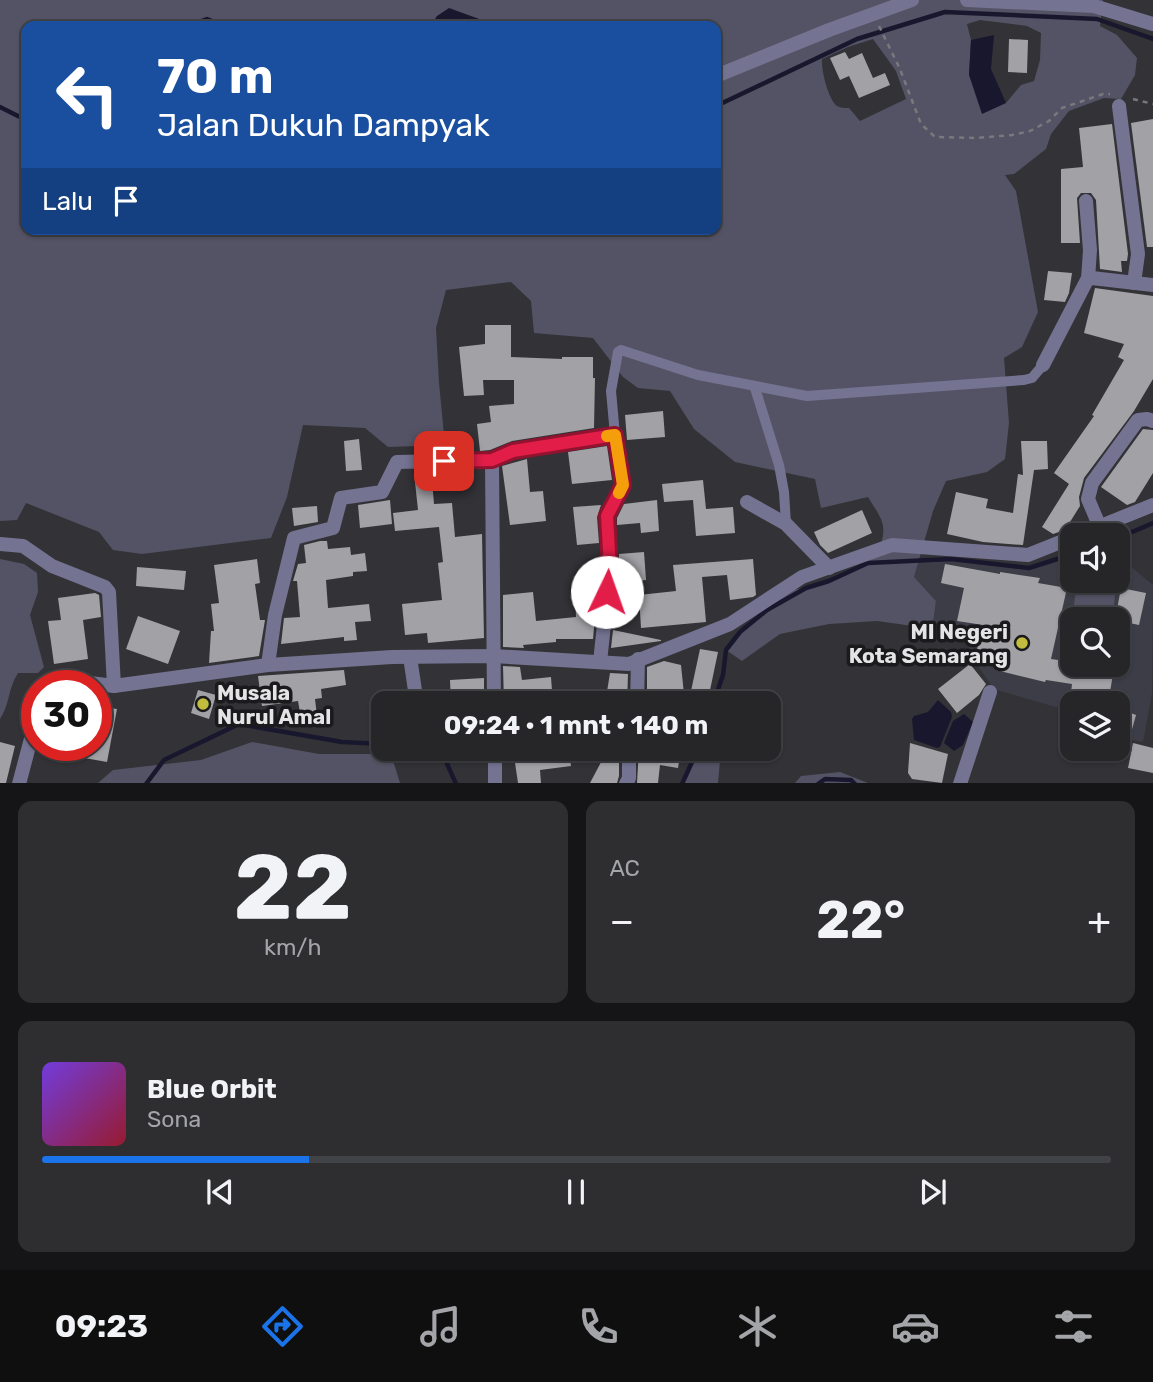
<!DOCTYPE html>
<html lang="id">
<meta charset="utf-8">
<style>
:root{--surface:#262629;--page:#2e2e31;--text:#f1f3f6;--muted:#a4a5a8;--line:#424346;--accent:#1a73e8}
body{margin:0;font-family:Rubik,sans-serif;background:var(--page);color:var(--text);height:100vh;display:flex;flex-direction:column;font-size:26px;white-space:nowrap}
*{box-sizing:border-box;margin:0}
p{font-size:23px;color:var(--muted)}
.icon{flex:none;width:38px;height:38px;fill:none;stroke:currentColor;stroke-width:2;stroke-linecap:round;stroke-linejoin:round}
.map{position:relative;height:783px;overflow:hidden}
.drawer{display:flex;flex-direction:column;gap:18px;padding:18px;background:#151517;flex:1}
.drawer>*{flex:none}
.hud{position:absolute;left:21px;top:21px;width:700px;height:214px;border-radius:14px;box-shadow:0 2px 5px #0004,0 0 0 2px var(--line);background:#1a4fa0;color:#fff;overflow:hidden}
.tools{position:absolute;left:1060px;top:523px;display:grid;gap:14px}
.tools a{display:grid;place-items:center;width:70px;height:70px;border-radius:14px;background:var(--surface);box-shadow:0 2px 5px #0004,0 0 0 2px var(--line);font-size:35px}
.speed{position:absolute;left:21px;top:670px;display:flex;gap:14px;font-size:35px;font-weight:700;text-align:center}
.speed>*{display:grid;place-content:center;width:91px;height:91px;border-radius:50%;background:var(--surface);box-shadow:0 2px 5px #0004,0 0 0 2px var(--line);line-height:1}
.speed .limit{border:10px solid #d22;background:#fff;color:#111}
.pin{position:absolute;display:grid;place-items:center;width:60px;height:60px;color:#fff;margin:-30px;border-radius:14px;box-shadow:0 4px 10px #0006}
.me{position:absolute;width:77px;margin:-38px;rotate:3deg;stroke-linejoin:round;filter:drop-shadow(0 0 5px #0008)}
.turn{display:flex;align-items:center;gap:24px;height:147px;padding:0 21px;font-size:32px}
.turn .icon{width:91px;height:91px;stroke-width:2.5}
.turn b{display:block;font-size:49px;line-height:60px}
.then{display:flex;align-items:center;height:66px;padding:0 21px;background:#0003;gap:14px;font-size:26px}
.big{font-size:52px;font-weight:700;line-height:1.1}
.drawer .widget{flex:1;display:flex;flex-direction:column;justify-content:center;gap:10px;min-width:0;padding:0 24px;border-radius:14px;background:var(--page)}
.drawer .dial{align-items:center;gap:0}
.dial b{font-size:91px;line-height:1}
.song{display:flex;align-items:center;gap:21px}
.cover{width:84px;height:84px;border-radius:10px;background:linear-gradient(135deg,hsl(260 70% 55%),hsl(350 70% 35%))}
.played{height:7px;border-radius:4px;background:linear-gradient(90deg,var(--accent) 25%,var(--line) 25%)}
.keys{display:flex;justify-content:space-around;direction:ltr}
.heat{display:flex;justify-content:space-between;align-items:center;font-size:38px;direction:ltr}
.drawer .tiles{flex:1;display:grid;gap:18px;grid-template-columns:1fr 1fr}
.widget:last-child{grid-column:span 2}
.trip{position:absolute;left:371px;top:691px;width:410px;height:70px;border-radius:14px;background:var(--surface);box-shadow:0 2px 5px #0004,0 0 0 2px var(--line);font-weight:700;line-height:70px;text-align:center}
.tab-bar{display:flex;height:112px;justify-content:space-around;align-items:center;background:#0f0f10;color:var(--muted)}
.tab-bar .icon{width:49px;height:49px}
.tab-bar .active{color:var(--accent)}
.tab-bar b{font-size:32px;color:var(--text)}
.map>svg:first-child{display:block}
.built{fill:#3d3d47;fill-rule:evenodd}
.green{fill:#545365;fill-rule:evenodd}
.water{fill:#19172d}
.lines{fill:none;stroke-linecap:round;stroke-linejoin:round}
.stream{stroke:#19172d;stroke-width:4.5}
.building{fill:#a1a1a6}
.path{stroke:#79797d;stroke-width:2.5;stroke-dasharray:5 5;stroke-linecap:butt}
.service{stroke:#747391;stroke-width:10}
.minor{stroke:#747391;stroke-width:14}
.route-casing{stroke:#92132f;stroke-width:18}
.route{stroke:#e11d48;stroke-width:12}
.slow{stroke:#f59e0b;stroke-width:12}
.poi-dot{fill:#c2bd3f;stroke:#1a1a1c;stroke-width:2.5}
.labels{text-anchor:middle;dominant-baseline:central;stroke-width:7;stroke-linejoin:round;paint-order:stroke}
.poi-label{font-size:21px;font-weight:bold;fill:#e4e4e7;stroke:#1a1a1c;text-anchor:end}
</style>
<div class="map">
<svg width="1153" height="784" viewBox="0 0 1153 784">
<rect width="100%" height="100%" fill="#323237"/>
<path class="built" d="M1073,551v30h45v-25l35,29 -1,108 -9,49 -25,-5v-33h-45v8l-79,-23 -25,-36 3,-19 -23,-5 -16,-6 3,-22 -22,-24 4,-17 33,-1 78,9zM1073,620h45v45h-45z"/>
<g class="green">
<path d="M0,0h1103l-3,26 17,9 20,23 -2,17 -14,24 -17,-1 -35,13 -18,23 -5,15 -32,25 -9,1 11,16 22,121 -16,35 -18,11 5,65 -4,36 -18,13 -41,9 -13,30 -19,66 22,24 -3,22 -20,3 -36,-5 -48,3 -49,10 -38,27 -16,-11 14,-18 27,-22v-19c13,-1 26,-1 38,-3 29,-4 83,-26 78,-62 -1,-9 -10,-20 -15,-29l-47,11 -6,-29 -80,-17 -41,-33 -24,-38 -32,-3 -15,-11 -30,-39 -59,-5 -3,-32 -20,-19 -65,8 -10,38 3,55 6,62 -57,2 -23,-19 -62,-3 -16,72 -16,41 -129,16 -29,-4 -14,-18 -73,-29 -9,17 -17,1zM437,16l45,4 12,6h222v203h-690v-203h405zM980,20l47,6 14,7 -1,27 -6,21 -13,4 -15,18 -37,-28 2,-35 -4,-16zM873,39l23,32 10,28 -46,22 -11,-13c-5,0 -8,0 -12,-2 -9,-7 -16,-37 -15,-47l26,-12z"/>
<path d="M0,559l24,5 13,9 1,19 -8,23 14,52 -6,6h-20c-10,15 -8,31 -18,46z"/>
<polygon points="1077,583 1116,588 1112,619 1073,620 1073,648 1068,647"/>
<polygon points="252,742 319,754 391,754 400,783 98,783 113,770 201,760"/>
<polygon points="698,749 721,749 718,783 682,783"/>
<polygon points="840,772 868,783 795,783 801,776"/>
</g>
<g class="water">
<polygon points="449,8 482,20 494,26 431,26 437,16"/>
<polygon points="994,35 991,69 1006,103 982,114 969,75 971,40"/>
<polygon points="938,700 951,712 952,717 940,747 937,748 914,740 912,719 914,716 928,712"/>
<polygon points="964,714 973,722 963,745 954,751 944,743 953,721"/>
</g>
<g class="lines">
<g class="stream">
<polyline points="187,26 207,19 225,26"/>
<polyline points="716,106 857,39 945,12 1097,19 1153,39"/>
<polyline points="0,107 26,120"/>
<polyline points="1118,538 1153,523"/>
<polyline points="713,704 723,675 726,650 740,632 767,610 806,588 829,581 868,563 951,559 1029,568 1073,554"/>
<polyline points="428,749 445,759 456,784"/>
<polyline points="146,784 164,760 239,724 342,742 383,744"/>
<polyline points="682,784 698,749"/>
<polyline points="818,784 825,779 851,780 855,784"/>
</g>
</g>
<g class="building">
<polygon points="1009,39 1028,40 1027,73 1008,72"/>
<polygon points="845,52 849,59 862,53 873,78 885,73 890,85 859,98 849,76 840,80 830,58"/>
<polygon points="1153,119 1153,247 1147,247 1131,123"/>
<polygon points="1112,124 1128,254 1127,261 1121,261 1122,272 1100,269 1096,200 1091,193 1081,193 1077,198 1080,243 1061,243 1061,169 1083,167 1079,128"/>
<polygon points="1048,271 1072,273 1069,293 1065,302 1044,300"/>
<polygon points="1095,288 1153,296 1153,379 1134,411 1084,478 1079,497 1080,506 1065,530 1053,534 1042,527 1069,484 1054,473 1094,416 1092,415 1124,360 1118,357 1124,344 1084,333"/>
<polygon points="485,325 511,325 511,357 562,359 562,357 593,357 593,378 595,378 594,428 512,441 490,450 480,451 477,424 491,422 489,406 514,404 514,380 483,380 484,395 464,396 459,347 485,344"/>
<polygon points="663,411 665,437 627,440 625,415"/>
<polygon points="1143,429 1153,430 1153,473 1135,502 1127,505 1101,487"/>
<polygon points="359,439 362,470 346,471 344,441"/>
<polygon points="1021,441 1047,441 1048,469 1034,470 1023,545 983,542 947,534 956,492 988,499 986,508 1013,513 1018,474 1023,475"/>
<polygon points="607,446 612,480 572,484 568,452"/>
<polygon points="527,459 530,492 543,491 546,521 510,525 502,466"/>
<polygon points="432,480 434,504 452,503 455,537 482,534 484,638 428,643 427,633 405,635 402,604 442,600 438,563 443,562 439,527 395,531 393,513 418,510 415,482"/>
<polygon points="703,480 706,509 733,507 735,533 696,536 693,500 664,502 662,484"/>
<polygon points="390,500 392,524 360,528 358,505"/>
<polygon points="657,500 659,531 641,533 640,523 617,525 617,518 624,504"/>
<polygon points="601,505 597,517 599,543 577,545 573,507"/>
<polygon points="317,506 318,522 294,526 292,508"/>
<polygon points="862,510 872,533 828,553 820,545 814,532"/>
<polygon points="320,541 327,541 328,549 350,547 351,555 365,553 367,571 353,572 353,576 326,580 328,608 369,604 371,621 355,622 357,640 344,641 344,637 281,644 284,618 300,617 297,581 293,581 298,564 306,563 304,545"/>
<polygon points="644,552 646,580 619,583 619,554"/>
<polygon points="257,559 260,583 255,584 260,620 265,620 259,656 209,663 211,631 214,631 211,604 219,603 214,565"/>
<polygon points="753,559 756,595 753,597 730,600 727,575 702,577 706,622 641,628 639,595 676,591 673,565"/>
<polygon points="945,564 1000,574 1000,572 1040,578 1038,583 1067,588 1051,659 1073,662 1073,665 1114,668 1108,704 1070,701 1072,684 1046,680 1045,682 996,670 1000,655 977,649 983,625 957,621 964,588 941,583"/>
<polygon points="137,567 186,571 184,590 136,586"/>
<polygon points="598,584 593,639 556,639 556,642 523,645 524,648 503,647 503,595 533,592 536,621 576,617 575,585"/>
<polygon points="1121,588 1146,593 1139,625 1115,620"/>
<polygon points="95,593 99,595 101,617 83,620 88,659 54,664 48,621 61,620 58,598"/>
<polygon points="138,616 180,631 168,664 126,649"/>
<polygon points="613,630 661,640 661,641 611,648"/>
<polygon points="700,649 718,652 709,695 691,691"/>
<polygon points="664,661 681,665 685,704 647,704 647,667"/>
<polygon points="970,664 986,684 979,695 957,713 938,689"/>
<polygon points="503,666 520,667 522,680 551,677 553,704 504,704"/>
<polygon points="344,670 346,685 321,689 322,698 315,699 317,716 301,718 298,701 262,706 258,676"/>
<polygon points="610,673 628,674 627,704 605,704"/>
<polygon points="484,678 484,704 451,704 450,680"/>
<polygon points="198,690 216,695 209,719 191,713"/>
<polygon points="96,706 117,709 107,762 79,757 81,746 96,746"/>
<polygon points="1118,708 1136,715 1131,733 1118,730"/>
<polygon points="0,742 15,746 6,783 0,783"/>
<polygon points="910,743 948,754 942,783 912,779 908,773"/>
<polygon points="1133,743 1153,748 1153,773 1128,768"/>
<polygon points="513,749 569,749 571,766 540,770 541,783 518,783"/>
<polygon points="608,749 619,749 619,776 617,783 590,783"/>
<polygon points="639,749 681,749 678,768 660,765 658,783 637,783"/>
</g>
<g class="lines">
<g class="path">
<polyline points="879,26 900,69 921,124 935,137 976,138 1012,135 1030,131 1049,121 1062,108 1103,94 1110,94"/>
<polyline points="1133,99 1153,104"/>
</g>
<g class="service">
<polyline points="755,388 779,465 784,492 786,524"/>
<polyline points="615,435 611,391 618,352 621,350 698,375 807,396 1024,380 1032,378 1043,365"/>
</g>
<g class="minor">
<polyline points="967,0 1094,6 1153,24"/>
<polyline points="716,76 829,30 912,0"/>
<polyline points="1119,106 1138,254 1134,283"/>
<polyline points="1086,201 1090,250 1088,279"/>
<polyline points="1043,365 1087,280 1092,278 1153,285"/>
<polyline points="492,460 494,704"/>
<polyline points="747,502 786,524 829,568"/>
<polyline points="1099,525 1088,499 1092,483 1138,420 1147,419 1153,421"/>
<polyline points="1076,536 1153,505"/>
<polyline points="0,544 23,546 52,566 105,587 109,592 114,686"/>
<polyline points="410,657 417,704"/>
<polyline points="268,665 275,615 294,538 333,528 341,498 382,492 397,462 492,460 513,451 615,435 623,485 607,516 610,569 600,662"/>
<polyline points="45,686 48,681 58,679 114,686 268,665 392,657 493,656 629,664 730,624 802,577 892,545 1028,555 1073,537"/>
<polyline points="637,704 638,659"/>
<polyline points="495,749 495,784"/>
<polyline points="19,784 37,716"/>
<polyline points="626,784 629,778 629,749"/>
<polyline points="960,784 990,692"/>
</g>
</g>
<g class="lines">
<g class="route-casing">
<polyline id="route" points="444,461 492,460 513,451 615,435 623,485 607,516 610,569 607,592"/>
</g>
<use href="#route" class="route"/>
<polyline class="slow" points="607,436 615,435 623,485 619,493"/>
</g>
<g class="poi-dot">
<circle cx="1022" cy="643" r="7"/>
<circle cx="203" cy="704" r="7"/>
</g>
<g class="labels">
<g class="poi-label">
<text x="1008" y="631">MI Negeri<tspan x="1008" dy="24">Kota Semarang</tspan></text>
<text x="217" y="692" text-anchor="start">Musala<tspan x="217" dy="24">Nurul Amal</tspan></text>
</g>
</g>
</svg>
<div class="tools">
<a><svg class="icon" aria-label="sound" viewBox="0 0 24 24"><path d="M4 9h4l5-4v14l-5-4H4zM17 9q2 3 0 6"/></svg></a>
<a><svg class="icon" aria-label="search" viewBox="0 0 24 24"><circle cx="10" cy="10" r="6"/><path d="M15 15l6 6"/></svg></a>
<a><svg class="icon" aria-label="layers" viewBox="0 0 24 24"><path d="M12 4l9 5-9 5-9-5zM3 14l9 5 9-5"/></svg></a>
</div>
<div class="speed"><div class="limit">30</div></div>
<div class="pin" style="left:444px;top:461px;background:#d93025"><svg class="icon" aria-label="arrive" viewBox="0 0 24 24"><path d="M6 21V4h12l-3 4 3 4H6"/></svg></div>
<svg class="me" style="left:607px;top:592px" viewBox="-20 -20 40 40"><circle r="19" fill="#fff"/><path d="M0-13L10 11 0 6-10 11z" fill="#e11d48"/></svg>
<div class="trip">09:24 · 1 mnt · 140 m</div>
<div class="hud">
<div class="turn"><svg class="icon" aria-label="left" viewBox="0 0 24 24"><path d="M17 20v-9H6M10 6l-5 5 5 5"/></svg><div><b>70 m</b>Jalan Dukuh Dampyak</div></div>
<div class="then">Lalu<svg class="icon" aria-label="arrive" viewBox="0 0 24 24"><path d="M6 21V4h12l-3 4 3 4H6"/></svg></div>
</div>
</div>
<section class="drawer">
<div class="tiles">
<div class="widget dial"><b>22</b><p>km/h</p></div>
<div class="widget"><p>AC</p>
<div class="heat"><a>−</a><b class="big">22°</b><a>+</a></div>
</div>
<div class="widget">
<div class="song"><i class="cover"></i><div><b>Blue Orbit</b><p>Sona</p></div></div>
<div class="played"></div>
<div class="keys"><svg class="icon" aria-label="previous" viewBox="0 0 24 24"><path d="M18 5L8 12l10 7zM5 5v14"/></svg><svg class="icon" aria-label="pause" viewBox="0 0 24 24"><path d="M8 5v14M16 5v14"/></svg><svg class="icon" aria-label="next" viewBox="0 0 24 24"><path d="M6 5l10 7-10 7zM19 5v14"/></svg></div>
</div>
</div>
</section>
<nav class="tab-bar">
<b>09:23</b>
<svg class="icon active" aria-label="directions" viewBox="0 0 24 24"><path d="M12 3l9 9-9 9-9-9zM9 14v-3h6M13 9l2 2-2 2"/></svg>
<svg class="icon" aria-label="music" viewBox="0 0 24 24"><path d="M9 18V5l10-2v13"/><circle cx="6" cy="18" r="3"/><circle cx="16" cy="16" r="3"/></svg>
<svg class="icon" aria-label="phone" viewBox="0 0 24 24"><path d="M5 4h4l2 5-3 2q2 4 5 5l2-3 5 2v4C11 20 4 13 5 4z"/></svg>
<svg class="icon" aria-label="climate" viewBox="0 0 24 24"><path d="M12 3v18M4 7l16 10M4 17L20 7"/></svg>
<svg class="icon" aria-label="car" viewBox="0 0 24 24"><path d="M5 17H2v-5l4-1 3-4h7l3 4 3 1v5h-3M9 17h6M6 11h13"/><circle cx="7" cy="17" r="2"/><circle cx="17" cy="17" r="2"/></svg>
<svg class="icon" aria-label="filters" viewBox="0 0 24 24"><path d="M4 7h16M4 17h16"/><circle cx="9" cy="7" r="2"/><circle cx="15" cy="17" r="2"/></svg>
</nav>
